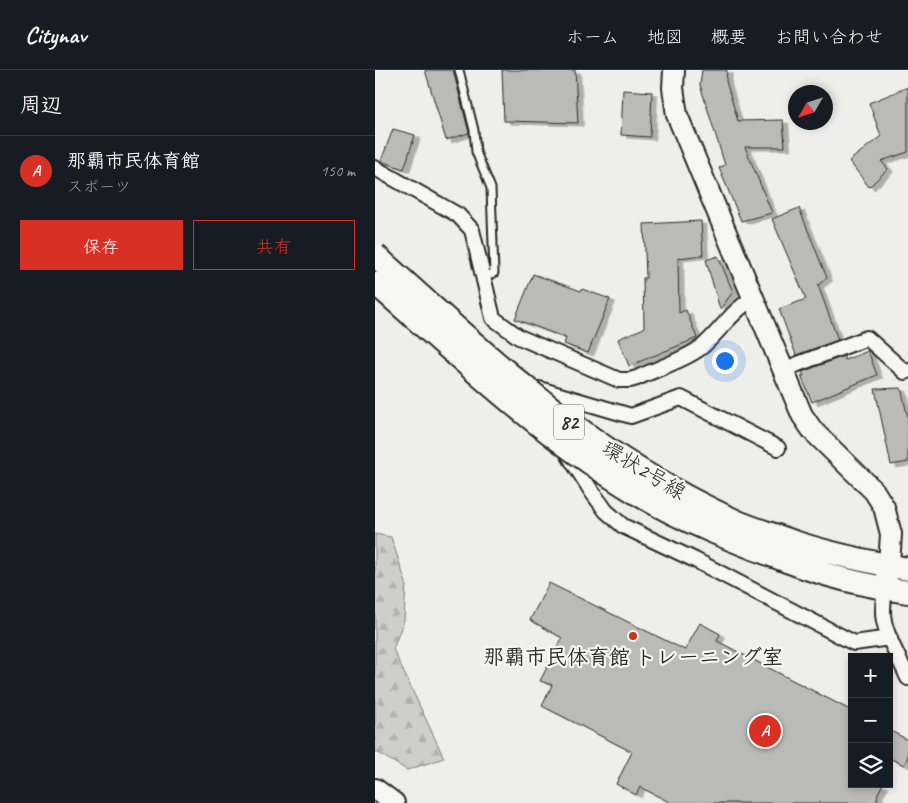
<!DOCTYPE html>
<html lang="ja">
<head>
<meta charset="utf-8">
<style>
	:root { --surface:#171b24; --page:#242831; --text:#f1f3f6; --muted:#9ea1a6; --line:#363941; --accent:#d93025 }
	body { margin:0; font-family:Caveat,"Klee One",sans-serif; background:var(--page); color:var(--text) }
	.controls { position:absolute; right:15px; bottom:15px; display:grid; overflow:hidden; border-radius:0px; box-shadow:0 2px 8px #0003 }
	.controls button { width:45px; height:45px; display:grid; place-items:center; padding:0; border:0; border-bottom:1px solid var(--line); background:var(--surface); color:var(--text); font:25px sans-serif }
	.compass { position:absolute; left:413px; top:15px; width:45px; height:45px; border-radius:50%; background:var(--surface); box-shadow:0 2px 8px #0003; rotate:231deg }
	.you { position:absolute; left:349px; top:290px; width:18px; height:18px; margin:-12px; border:4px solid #fff; border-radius:50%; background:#1a73e8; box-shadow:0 0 0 8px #1a73e833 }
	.badge { display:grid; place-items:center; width:32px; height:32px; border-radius:50%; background:var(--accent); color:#fff; font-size:16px; font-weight:700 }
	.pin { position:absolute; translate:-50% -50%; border:2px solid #fff; box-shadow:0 1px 5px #0006 }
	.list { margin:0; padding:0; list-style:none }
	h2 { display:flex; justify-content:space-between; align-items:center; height:65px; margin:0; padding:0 20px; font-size:21px }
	h2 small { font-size:16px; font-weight:400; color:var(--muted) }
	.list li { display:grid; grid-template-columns:32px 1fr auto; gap:15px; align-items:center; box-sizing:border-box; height:70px; padding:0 20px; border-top:1px solid var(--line) }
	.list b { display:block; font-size:19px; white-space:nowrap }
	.list p { margin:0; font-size:16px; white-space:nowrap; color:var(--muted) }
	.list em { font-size:16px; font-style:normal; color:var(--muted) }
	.actions { display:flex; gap:10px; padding:15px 20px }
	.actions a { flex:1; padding:11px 0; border:1px solid var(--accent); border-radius:0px; text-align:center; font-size:18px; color:var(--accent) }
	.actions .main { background:var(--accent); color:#fff }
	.icon { flex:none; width:28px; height:28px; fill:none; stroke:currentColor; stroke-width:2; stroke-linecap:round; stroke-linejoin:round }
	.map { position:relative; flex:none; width:533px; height:733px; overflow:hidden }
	header { display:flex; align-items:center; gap:30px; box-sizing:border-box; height:70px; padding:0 25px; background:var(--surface); border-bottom:1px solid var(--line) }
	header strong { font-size:24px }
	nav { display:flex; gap:28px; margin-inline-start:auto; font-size:18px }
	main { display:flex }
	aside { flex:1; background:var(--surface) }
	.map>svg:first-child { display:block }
	.forest { fill:url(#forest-firs); stroke:#7c7c7a }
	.building { fill:#babab7; stroke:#2b2b2b; filter:url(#shadow) }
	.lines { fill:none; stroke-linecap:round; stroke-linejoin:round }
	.lane-casing { stroke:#2b2b2b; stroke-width:11 }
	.street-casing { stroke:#2b2b2b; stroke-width:18 }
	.secondary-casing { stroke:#2b2b2b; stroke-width:24 }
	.primary-casing { stroke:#2b2b2b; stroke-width:26 }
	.lane { stroke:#f6f6f2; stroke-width:7 }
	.street { stroke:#f6f6f2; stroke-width:14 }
	.secondary { stroke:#f6f6f2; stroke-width:20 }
	.primary { stroke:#f6f6f2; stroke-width:22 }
	.primary-bridge-casing { stroke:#2b2b2b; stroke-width:26; stroke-linecap:butt }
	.primary-bridge { stroke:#f6f6f2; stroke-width:22 }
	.poi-dot { fill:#c8321e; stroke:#f6f6f2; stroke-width:2 }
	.labels { text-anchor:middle; stroke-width:4.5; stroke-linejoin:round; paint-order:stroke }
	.shield { fill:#f6f6f2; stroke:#686867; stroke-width:1 }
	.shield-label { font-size:20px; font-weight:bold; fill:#2b2b2b }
	.street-label { font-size:21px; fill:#2b2b2b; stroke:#f6f6f2 }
	.poi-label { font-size:21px; font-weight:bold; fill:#2b2b2b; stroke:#f6f6f2 }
</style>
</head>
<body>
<header>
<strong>Citynav</strong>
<nav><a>ホーム</a><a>地図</a><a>概要</a><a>お問い合わせ</a></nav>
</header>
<main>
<aside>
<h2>周辺<small></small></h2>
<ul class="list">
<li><span class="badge">A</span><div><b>那覇市民体育館</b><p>スポーツ</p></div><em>150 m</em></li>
</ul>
<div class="actions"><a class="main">保存</a><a>共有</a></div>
</aside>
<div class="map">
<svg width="533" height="733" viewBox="0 0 533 733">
	<defs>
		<pattern id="forest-firs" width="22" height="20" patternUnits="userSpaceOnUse" patternTransform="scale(1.25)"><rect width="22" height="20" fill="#cececa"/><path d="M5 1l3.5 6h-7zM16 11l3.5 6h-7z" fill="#b1b1ae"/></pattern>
		<filter id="shadow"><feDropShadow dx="5.5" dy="3" stdDeviation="0" flood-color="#0004"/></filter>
	</defs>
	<rect width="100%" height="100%" fill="#eeeeea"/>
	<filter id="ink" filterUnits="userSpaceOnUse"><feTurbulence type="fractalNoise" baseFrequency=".02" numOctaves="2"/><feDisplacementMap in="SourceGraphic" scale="10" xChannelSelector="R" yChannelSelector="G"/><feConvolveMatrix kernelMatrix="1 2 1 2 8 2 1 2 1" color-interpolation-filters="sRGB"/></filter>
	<g filter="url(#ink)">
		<path class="forest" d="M0,464l16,3 15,46 -2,37 -11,29 51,109 -37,12 -32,-19z"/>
		<path class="building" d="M50,0h28l16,63 -23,7z
			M127,0h73l3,53 -74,-2z
			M327,0h25l-1,11 12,40 45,-1 2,27h-40l27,66 -31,8 -22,-53 6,-3 -25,-80z
			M533,17v65l-27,9 7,8 -19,18 -20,-26 32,-25 -12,-33z
			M248,20l29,2 -2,45 -29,-2z
			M18,59l22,6 -11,34 -23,-8z
			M424,138l28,70 -9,7 20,55 -42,15 -17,-46 27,-10 -34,-80z
			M326,151l2,34 -25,3 1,55 7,-3 11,28 -68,28 -11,-27 26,-11 -1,-50h3l-2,-54z
			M343,186l15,36 -13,17 -14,-49z
			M158,204l48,17 1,-2 28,10 -22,54 -24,-9 2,-6 -51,-19z
			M493,281l9,24 -65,27 -11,-26h3l-2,-4 42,-16 1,4z
			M526,318l7,30v44l-17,3 -16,-76z
			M174,513l136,67 15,-27 20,11 -3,7 135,70v73h31l-5,9 -1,10h-206l-31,-16 -4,8 -20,-11 16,-32 -90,-46 10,-21 -12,-4 22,-43 -32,-18z
			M514,660l19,10v16l-4,9 -15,-7z"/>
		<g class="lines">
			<g class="lane-casing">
				<path id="lane" d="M84,0l15,60 2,22 15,36 3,85 -11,4"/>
			</g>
			<g class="street-casing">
				<path id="street" d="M0,98l83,47 14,15 21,88 26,19 100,43h11l7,-2c19,-9 50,-19 66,-32 18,-16 29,-35 50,-48
					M407,300l85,-32 38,34 3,-1
					M160,325l4,-6 92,27 50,-18 97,50
					M191,381l26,41 14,19 17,15 72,34 159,83 36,-5
					M510,518c-1,8 -2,16 -2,24 0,20 17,47 25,66"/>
			</g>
			<g class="secondary-casing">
				<path id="secondary" d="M299,0l-1,18 4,27 125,300 11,16 61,60 10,16 7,27 -2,31 -4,23
					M0,719l19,14"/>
			</g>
			<g class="primary-casing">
				<path id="primary" d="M419,472c37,12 75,20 114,27
					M412,491c39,15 80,25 121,31"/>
			</g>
			<use href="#lane" class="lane"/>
			<use href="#street" class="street"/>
			<use href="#secondary" class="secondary"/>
			<use href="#primary" class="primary"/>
			<g class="primary-bridge-casing">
				<path id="primary-bridge" d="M0,185c93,83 184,171 294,232 23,13 47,25 71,36 17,7 36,12 54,19
					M0,213c84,74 166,153 263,211 47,28 98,48 149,67"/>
			</g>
			<use href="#primary-bridge" class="primary-bridge"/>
		</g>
	</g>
	<circle class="poi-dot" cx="258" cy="566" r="5"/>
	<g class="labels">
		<rect class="shield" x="179" y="334.5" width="30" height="35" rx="4"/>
		<g class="shield-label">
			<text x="194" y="359">82</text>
		</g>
		<g class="street-label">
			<text transform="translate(269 400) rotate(31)" y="7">環状2号線</text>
		</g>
		<g class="poi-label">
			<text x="258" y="594">那覇市民体育館 トレーニング室</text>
		</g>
	</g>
</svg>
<div class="controls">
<button>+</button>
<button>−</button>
<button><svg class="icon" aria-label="layers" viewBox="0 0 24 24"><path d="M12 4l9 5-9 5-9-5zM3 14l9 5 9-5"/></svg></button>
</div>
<svg class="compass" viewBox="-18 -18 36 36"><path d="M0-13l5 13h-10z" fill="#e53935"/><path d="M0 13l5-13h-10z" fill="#9ea1a6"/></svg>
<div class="you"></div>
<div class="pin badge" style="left:390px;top:661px">A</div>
</div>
</main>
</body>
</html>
